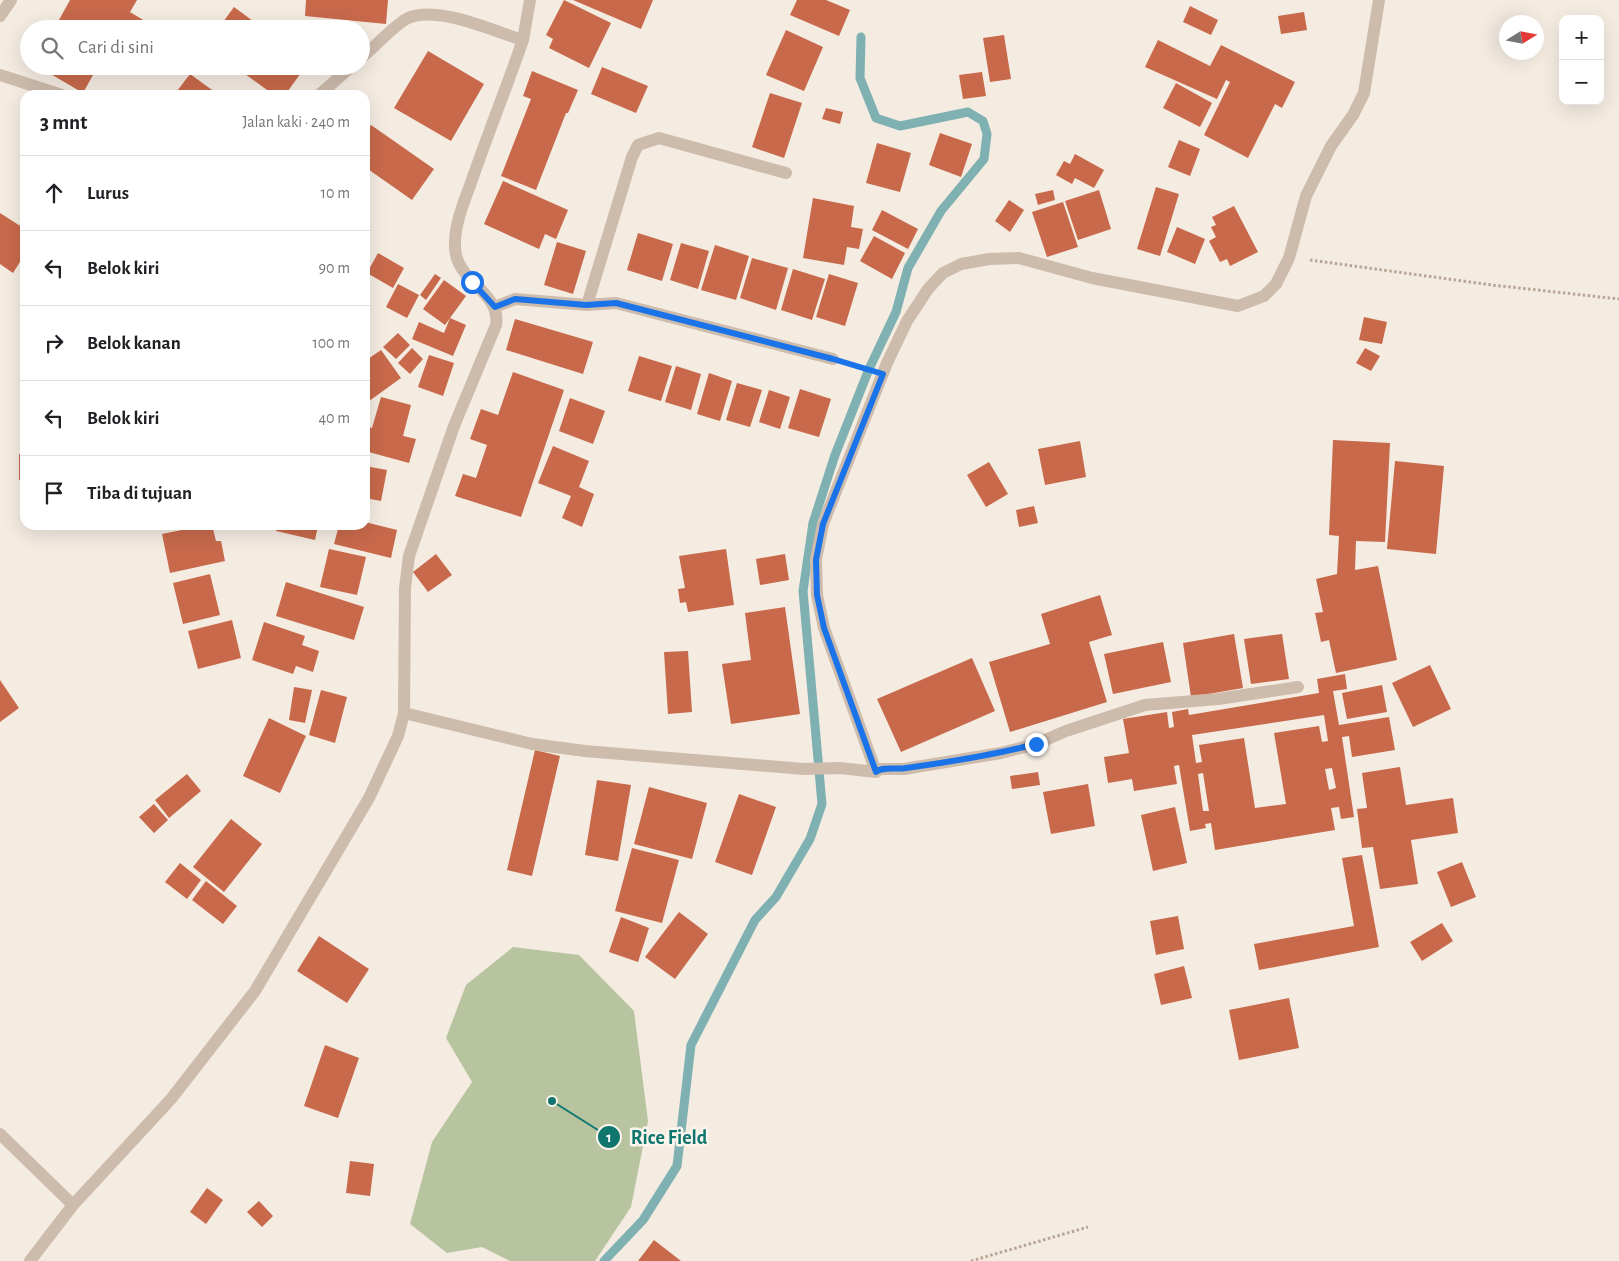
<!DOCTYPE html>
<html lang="id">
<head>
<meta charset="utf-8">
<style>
	:root { --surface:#fff; --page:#f2f2f2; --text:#202124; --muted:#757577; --line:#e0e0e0 }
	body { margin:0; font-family:"Alegreya Sans",sans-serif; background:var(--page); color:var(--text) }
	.controls { position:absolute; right:15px; top:15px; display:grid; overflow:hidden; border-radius:10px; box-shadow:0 5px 20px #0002 }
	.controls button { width:45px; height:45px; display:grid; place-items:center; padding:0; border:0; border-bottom:1px solid var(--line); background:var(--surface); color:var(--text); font:25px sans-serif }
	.compass { position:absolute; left:1499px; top:15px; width:45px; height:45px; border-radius:50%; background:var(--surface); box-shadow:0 5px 20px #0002; rotate:79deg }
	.stop { position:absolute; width:15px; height:15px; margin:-11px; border:4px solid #1a73e8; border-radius:50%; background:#fff }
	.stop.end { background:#1a73e8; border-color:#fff; box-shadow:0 1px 5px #0008 }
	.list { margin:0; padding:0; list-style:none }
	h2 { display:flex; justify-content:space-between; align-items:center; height:65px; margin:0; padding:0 20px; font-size:21px }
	h2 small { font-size:16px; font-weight:400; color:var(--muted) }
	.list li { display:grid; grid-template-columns:32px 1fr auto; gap:15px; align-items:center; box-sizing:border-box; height:75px; padding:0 20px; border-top:1px solid var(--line) }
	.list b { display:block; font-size:19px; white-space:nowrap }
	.list em { font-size:16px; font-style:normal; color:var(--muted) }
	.icon { flex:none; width:28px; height:28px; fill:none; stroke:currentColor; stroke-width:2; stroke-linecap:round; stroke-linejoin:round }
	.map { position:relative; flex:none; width:1619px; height:1261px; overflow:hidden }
	.search { position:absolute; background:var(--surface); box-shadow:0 5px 20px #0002; left:20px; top:20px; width:350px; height:55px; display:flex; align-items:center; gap:12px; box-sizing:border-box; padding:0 18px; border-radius:28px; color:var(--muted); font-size:19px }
	.panel { position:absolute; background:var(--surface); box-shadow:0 5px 20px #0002; left:20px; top:90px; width:350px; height:440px; border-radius:15px }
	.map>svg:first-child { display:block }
	.green { fill:#b8c4a0 }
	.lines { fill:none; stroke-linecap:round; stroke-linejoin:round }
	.stream { stroke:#7fb0b2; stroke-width:9 }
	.building { fill:#c8694b; fill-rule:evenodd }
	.path { stroke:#b9a596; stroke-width:3; stroke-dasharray:2.5 2.5; stroke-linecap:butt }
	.minor { stroke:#cdbbac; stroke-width:12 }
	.route { stroke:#1a73e8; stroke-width:6 }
	.leader { fill:none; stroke:#0f766e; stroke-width:2 }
	.callout-dot { fill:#0f766e; stroke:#fbf5ee; stroke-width:2 }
	.mark-label { font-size:15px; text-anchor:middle; font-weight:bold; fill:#fff }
	.callout-label { font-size:20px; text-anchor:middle; font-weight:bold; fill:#0f766e; stroke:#fbf5ee; stroke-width:5; stroke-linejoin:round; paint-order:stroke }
</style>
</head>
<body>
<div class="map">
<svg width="1619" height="1261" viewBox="0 0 1619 1261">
	<rect width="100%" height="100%" fill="#f4ebe1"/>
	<path class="green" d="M513,947l66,8 55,56 14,110 -17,86 -36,54h-85l-28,-14 -35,6 -37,-29 22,-82 40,-60 -26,-44 20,-53z"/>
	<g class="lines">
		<path class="stream" d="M604,1261l39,-41 34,-54 14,-121 64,-125 21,-23 34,-58 12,-35 -19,-213 10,-68 22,-68 34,-86 27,-57 12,-44 33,-57 43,-52 3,-25 -4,-13 -15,-9 -68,14 -24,-8 -16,-40 1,-41"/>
	</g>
	<path class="building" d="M70,0h67l-7,12 28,17h-104z
		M306,0h82l-2,24 -81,-8z
		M564,0l47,23 -22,45 -40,-20 4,-9 -7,-4z
		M573,0h80l-12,29z
		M797,0h29l24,10 -11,26 -49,-21z
		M1190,6l28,14 -7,15 -28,-13z
		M234,7l30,22h-46z
		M1304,12l3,18 -26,4 -3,-18z
		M786,30l37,17 -19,44 -38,-16z
		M1004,35l7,44 -21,3 -7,-44z
		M1158,40l52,26 11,-21 74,37 -13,26 -7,-4 -27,54 -44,-23 26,-53 -4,-2 -9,19 -72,-32z
		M428,51l56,33 -33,57 -57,-33z
		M37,66h61l-15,27z
		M234,66h72l-21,29h-11z
		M602,67l46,19 -12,27 -45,-19z
		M532,71l46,19 -10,23h-2l-30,77 -35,-14 30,-77 -8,-3z
		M982,72l4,24 -23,3 -4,-24z
		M190,74l29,21h-45z
		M1176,83l36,20 -12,24 -37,-19z
		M770,93l32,10 -18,55 -32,-11z
		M826,108l17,4 -3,12 -18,-5z
		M371,125l63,44 -22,31 -47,-33v-33z
		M940,133l32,11 -11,33 -32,-12z
		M1179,140l21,9 -10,27 -22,-9z
		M877,143l34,10 -11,39 -34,-9z
		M1075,154l29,16 -10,18 -19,-10 -3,6 -16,-9 8,-14 6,3z
		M503,181l65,29 -12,29 -11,-5 -6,15 -55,-25z
		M1156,187l23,7 -19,62 -23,-7z
		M1053,190l2,10 -17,5 -3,-11z
		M1099,190l12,39 -33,11 -13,-39z
		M813,198l41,8 -3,21 12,2 -4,20 -12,-2 -3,18 -41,-7z
		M1009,200l15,10 -14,22 -15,-11z
		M1063,202l15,45 -31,10 -15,-45z
		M1234,206l24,46 -28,14 -3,-7 -7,3 -11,-21 7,-4 -5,-10 5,-2 -4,-8z
		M882,210l36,19 -10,20 -36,-19z
		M0,213l25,16v25l-12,19 -13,-9z
		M1177,227l28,12 -10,25 -28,-12z
		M638,233l35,11 -11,37 -35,-11z
		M874,236l31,17 -13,26 -32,-18z
		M557,242l29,9 -13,43 -29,-9z
		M681,243l28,8 -11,38 -28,-9z
		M715,245l34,11 -13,44 -35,-10z
		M378,253l26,15 -11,20 -26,-15z
		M752,258l36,10 -12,42 -36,-12z
		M793,269l32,10 -13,41 -31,-10z
		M435,274l6,4 -15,22 -6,-5z
		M829,274l29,9 -13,43 -29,-9z
		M444,280l22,16 -16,22 16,7 -13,31 -41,-17 7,-17 25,11 6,-15 -5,7 -22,-16z
		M398,284l21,11 -12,23 -21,-11z
		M1364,317l23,5 -5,22 -23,-4z
		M515,319l78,23 -10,32 -77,-24z
		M398,333l12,12 -14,14 -13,-12z
		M412,348l11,11 -13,15 -12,-11z
		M1365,348l15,8 -9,15 -15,-8z
		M381,350l20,28 -36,26v-43z
		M429,355l25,8 -11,33 -25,-9z
		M639,356l33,10 -11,35 -33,-10z
		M676,366l25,8 -10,36 -26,-8z
		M513,372l51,18 -43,127 -66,-21 8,-22 13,4 11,-33 -17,-6 11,-30 17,6z
		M709,373l23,8 -12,40 -23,-7z
		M737,383l25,7 -12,37 -24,-7z
		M800,389l31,10 -12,38 -31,-9z
		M769,390l21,7 -10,32 -21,-7z
		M381,397l30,8 -8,31 13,3 -7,24 -44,-12v-25l7,2z
		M570,398l35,13 -12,33 -34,-13z
		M1333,440l57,3 -5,99 -29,-1 -1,29 23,-4 19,94 -61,13 -7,-33 -8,2 -6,-29 8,-1 -7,-33 21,-5 2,-38 -10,-1z
		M1080,441l6,36 -41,8 -7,-36z
		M553,446l36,15 -10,26 15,7 -12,33 -20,-9 9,-22 -33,-13z
		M19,454h6v26h-6z
		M1395,461l49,5 -8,88 -49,-5z
		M989,462l19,32 -22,13 -19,-32z
		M365,466l22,4 -6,31 -16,-3z
		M1034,506l4,17 -19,4 -3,-17z
		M365,522l32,8 -6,28 -57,-14 5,-19h26z
		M206,525h6l4,16h5l4,20 -55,12 -8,-39z
		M278,525h36l4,1 -3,14 -39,-9z
		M329,549l37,8 -9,38 -37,-8z
		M726,549l8,56 -46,7 -2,-10 -6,1 -2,-14 7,-1 -6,-32z
		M436,554l16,21 -24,17 -15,-20z
		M785,554l4,26 -29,5 -4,-26z
		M210,574l10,41 -37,9 -10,-41z
		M286,582l78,25 -10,33 -78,-24z
		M1100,595l12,40 -23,7 18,60 -97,30 -21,-70 61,-18 -9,-30z
		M785,607l15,107 -69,10 -9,-60 29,-4 -6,-47z
		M232,620l9,38 -43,11 -10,-38z
		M264,622l41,14 -3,9 17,6 -6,21 -17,-6 -3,8 -41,-14z
		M1234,634l9,54 -52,9 -8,-54z
		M1282,634l7,45 -38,5 -7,-45z
		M1163,642l8,40 -58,12 -9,-40z
		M688,651l4,61 -24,2 -4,-62z
		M972,658l23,53 -94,41 -24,-53z
		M1430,665l21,44 -38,18 -21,-44z
		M1345,674l2,15 -14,2 6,34 50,-8 6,33 -43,7 -3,-21 -7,1 12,80 -13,2 -2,-12 -8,1 4,22 -120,20 -4,-27 -6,1 1,4 -16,3 -11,-66 -5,1 3,18 -43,7 -2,-12 -24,4 -4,-26 25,-4 -6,-34 44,-7 2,16 5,-1 -2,-15 16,-3 1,6 130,-22 -2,-14zM1324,715l4,26 -6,1 -3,-16 -45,7 12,71 -31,4 -11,-70 -45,7 3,17 -6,1 -4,-28zM1332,768l4,20 -7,2 -4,-21zM1203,773l6,38h-6l-5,-37z
		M0,680l19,28 -19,14z
		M1382,685l5,27 -40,7 -5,-26z
		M294,687l18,3 -7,33 -16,-3z
		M321,690l26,7 -12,46 -26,-8z
		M269,718l37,18 -26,57 -37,-17z
		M535,750l25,6 -28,120 -25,-6z
		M1400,767l6,38 47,-7 5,35 -47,7 7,44 -38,5 -7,-42 -11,1 -5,-39 10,-1 -5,-35z
		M1038,772l2,13 -28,4 -2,-13z
		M187,774l14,17 -32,27 -14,-18z
		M597,780l34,5 -13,76 -33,-6z
		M1088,784l7,42 -44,8 -8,-42z
		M649,787l58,16 -15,56 -58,-15z
		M739,794l37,13 -24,68 -37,-13z
		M154,804l14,16 -14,13 -15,-16z
		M1175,807l12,56 -34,8 -12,-56z
		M231,819l31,25 -38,48 -31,-25z
		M632,848l47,12 -17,63 -47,-12z
		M1362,855l17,92 -120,23 -5,-26 100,-18 -12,-68z
		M1462,862l14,35 -25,10 -14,-35z
		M180,863l21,17 -14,19 -22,-17z
		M206,881l31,25 -14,18 -31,-24z
		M679,912l29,22 -33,45 -30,-22z
		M1178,916l6,33 -28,6 -6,-34z
		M621,917l28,11 -11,34 -29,-10z
		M1442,923l11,18 -31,20 -12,-19z
		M319,936l50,33 -22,34 -50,-32z
		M1184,966l8,32 -31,7 -7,-31z
		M1289,998l10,50 -60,12 -10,-50z
		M325,1045l34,13 -21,60 -34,-12z
		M350,1161l24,3 -4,32 -24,-3z
		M207,1188l16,12 -17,24 -16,-12z
		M259,1201l14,15 -11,11 -15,-15z
		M654,1240l27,21h-43z"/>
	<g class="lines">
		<path class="path" d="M1310,260l182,25 127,14
			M971,1261l117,-34"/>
		<path class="minor" d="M0,16l11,-16
			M361,58c13,-10 33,-33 47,-40 30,-13 85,13 115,22l7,-40
			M0,75l62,20
			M319,95l33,-29
			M587,305l45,-148 6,-12 21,-7 127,35
			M495,307l20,-8 72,6 29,-2 217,56
			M404,713l128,31 53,7 219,18 36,-1 36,4 3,-3h25l97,-16 35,-9 30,-13 79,-26 73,-6 80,-12
			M876,772l-52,-144 -7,-33 -1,-36 7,-35 64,-161 20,-42 21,-32 15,-16 18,-9 28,-5 30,-1 73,20 146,28 26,-10 12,-12 13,-26 17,-62 25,-50 22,-31 11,-22 15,-93
			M0,1134l73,71
			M30,1261l43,-56 98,-106 84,-108 114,-193 29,-62 6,-23 1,-125 4,-32 45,-130 42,-101c5,-31 -34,-42 -40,-70 -5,-25 9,-55 17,-78 16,-46 34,-91 50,-137"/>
	</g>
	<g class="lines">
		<path class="route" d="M472,282l23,25 20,-8 71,6 30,-2 217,56 50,15 -60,150 -7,36 1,35 7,33 52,144c7,-6 21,-2 30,-4 44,-6 87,-13 130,-24"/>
	</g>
	<path class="leader" d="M552 1101L609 1137"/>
	<g class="callout-dot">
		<circle cx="552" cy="1101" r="5"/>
		<circle cx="609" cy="1137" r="12"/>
	</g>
	<g class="mark-label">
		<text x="609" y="1142">1</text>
	</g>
	<g class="callout-label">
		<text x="669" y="1144">Rice Field</text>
	</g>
</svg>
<div class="controls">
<button>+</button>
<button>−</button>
</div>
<svg class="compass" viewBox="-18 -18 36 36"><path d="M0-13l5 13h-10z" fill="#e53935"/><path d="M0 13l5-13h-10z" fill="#757577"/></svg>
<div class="stop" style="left:472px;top:282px"></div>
<div class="stop end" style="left:1036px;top:744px"></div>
<div class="search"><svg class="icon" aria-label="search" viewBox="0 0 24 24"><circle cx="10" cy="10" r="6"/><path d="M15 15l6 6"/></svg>Cari di sini</div>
<section class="panel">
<h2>3 mnt<small>Jalan kaki · 240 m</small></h2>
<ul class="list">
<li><svg class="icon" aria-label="ahead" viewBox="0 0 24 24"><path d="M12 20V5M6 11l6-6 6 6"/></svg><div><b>Lurus</b></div><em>10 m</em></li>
<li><svg class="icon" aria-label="left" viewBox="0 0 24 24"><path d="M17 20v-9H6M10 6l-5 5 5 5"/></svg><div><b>Belok kiri</b></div><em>90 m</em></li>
<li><svg class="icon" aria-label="right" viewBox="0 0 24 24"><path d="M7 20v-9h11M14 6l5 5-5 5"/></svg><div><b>Belok kanan</b></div><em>100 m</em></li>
<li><svg class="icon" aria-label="left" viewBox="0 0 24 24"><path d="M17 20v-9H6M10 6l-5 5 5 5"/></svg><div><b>Belok kiri</b></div><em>40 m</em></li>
<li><svg class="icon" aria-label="arrive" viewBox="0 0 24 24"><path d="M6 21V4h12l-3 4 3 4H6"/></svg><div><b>Tiba di tujuan</b></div></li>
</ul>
</section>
</div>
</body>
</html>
